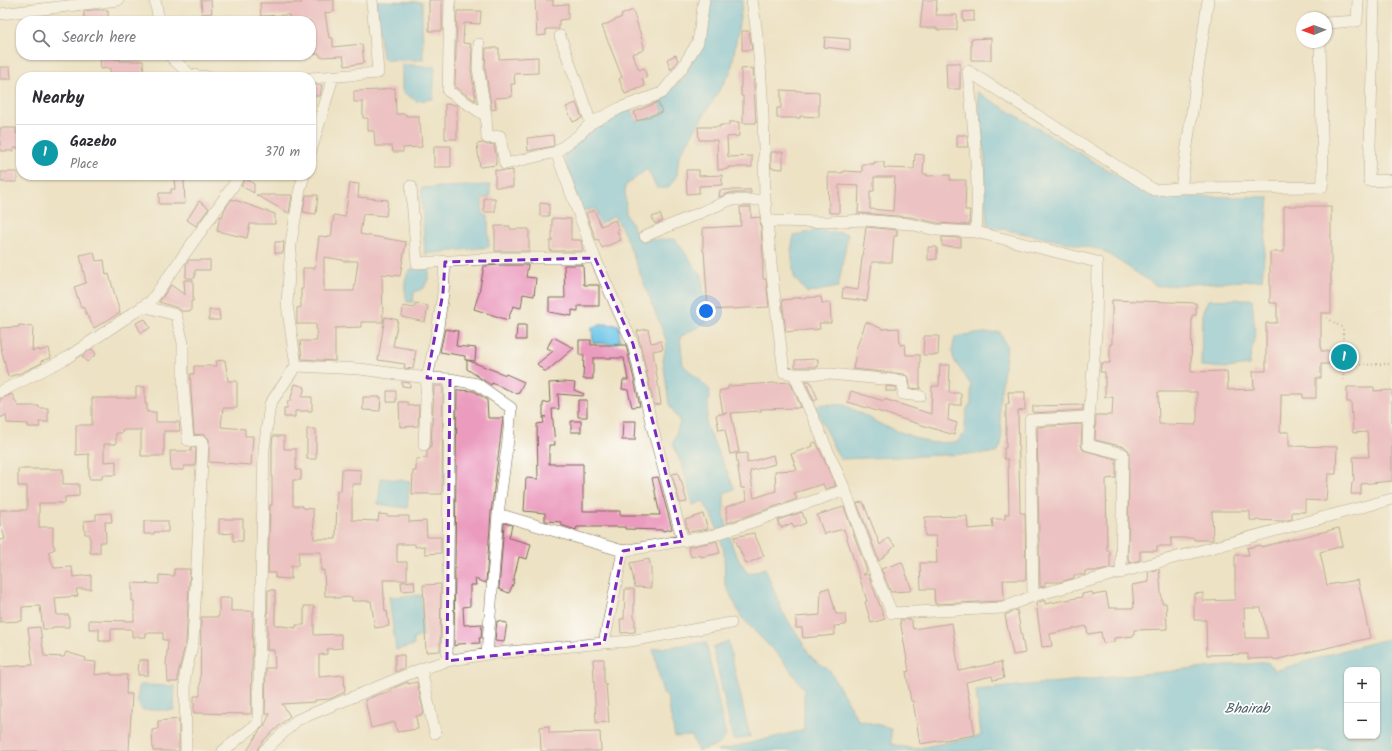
<!DOCTYPE html>
<html lang="en">
<head>
<meta charset="utf-8">
<style>
	:root { --surface:#fff; --page:#f7f7f7; --text:#2b2b33; --muted:#7c7c81; --line:#e1e1e2; --accent:#0b8043 }
	body { margin:0; font-family:Kalam,sans-serif; background:var(--page); color:var(--text) }
	.controls { position:absolute; right:12px; bottom:12px; display:grid; overflow:hidden; border-radius:8px; box-shadow:0 1px 3px #0004 }
	.controls button { width:36px; height:36px; display:grid; place-items:center; padding:0; border:0; border-bottom:1px solid var(--line); background:var(--surface); color:var(--text); font:20px sans-serif }
	.compass { position:absolute; left:1296px; top:12px; width:36px; height:36px; border-radius:50%; background:var(--surface); box-shadow:0 1px 3px #0004; rotate:269deg }
	.you { position:absolute; left:706px; top:311px; width:14px; height:14px; margin:-10px; border:3px solid #fff; border-radius:50%; background:#1a73e8; box-shadow:0 0 0 6px #1a73e833 }
	.badge { display:grid; place-items:center; width:26px; height:26px; border-radius:50%; background:var(--accent); color:#fff; font-size:13px; font-weight:700 }
	.pin { position:absolute; translate:-50% -50%; border:2px solid #fff; box-shadow:0 1px 4px #0006 }
	.list { margin:0; padding:0; list-style:none }
	h2 { display:flex; justify-content:space-between; align-items:center; height:52px; margin:0; padding:0 16px; font-size:17px }
	h2 small { font-size:13px; font-weight:400; color:var(--muted) }
	.list li { display:grid; grid-template-columns:26px 1fr auto; gap:12px; align-items:center; box-sizing:border-box; height:56px; padding:0 16px; border-top:1px solid var(--line) }
	.list b { display:block; font-size:15px; white-space:nowrap }
	.list p { margin:0; font-size:13px; white-space:nowrap; color:var(--muted) }
	.list em { font-size:13px; font-style:normal; color:var(--muted) }
	.icon { flex:none; width:22px; height:22px; fill:none; stroke:currentColor; stroke-width:2; stroke-linecap:round; stroke-linejoin:round }
	.map { position:relative; flex:none; width:1392px; height:751px; overflow:hidden }
	.search { position:absolute; background:var(--surface); box-shadow:0 1px 3px #0004; left:16px; top:16px; width:300px; height:44px; display:flex; align-items:center; gap:10px; box-sizing:border-box; padding:0 14px; border-radius:16px; color:var(--muted); font-size:15px }
	.panel { position:absolute; background:var(--surface); box-shadow:0 1px 3px #0004; left:16px; top:72px; width:300px; height:108px; border-radius:16px }
	.map>svg:first-child { display:block }
	.water { fill:#68c3e6; stroke:#527682; fill-rule:evenodd }
	.building { fill:#eb9bbe; fill-rule:evenodd }
	.lines { fill:none; stroke-linecap:round; stroke-linejoin:round }
	.street-casing { stroke:#796a58; stroke-width:12 }
	.path { stroke:#796a58; stroke-width:2; stroke-dasharray:1 3; stroke-linecap:butt }
	.street { stroke:#fff; stroke-width:11 }
	.marked { fill:none; stroke:#7b2cbf; stroke-width:3; stroke-dasharray:8 5; stroke-linejoin:round }
	.labels { text-anchor:middle; stroke-width:3.5; stroke-linejoin:round; paint-order:stroke }
	.water-label { font-size:14px; font-style:italic; fill:#4b6064; stroke:#fff }
</style>
</head>
<body>
<div class="map">
<svg width="1392" height="751" viewBox="0 0 1392 751">
	<rect width="100%" height="100%" fill="#fff"/>
	<filter id="ink" filterUnits="userSpaceOnUse"><feTurbulence type="fractalNoise" baseFrequency=".025" numOctaves="2"/><feDisplacementMap in="SourceGraphic" scale="8" xChannelSelector="R" yChannelSelector="G"/><feConvolveMatrix kernelMatrix="1 2 1 2 8 2 1 2 1" color-interpolation-filters="sRGB"/></filter>
	<filter id="wash" filterUnits="userSpaceOnUse"><feTurbulence type="fractalNoise" baseFrequency=".012" numOctaves="4" result="noise"/><feDisplacementMap in="SourceGraphic" scale="16" xChannelSelector="R" yChannelSelector="G"/><feGaussianBlur stdDeviation="0.9" result="paint"/><feColorMatrix in="noise" values="0 0 0 0 0 0 0 0 0 0 0 0 0 0 0 0 0 1.4 0 .05"/><feComposite in="paint" operator="in"/></filter>
	<g filter="url(#wash)">
		<rect width="100%" height="100%" fill="#ede2c4"/>
		<path class="water" d="M708,0h35l-12,71 -52,85 -2,19 -9,13h-11l-10,-19 -22,17 1,28 14,26 35,-1 27,37 5,46 -27,15 3,28 27,25 -4,36 29,63 -11,4v24l10,34 14,23 17,-6 17,43 30,47 18,13 28,49 33,8v16l22,5 68,-13 -5,-46 292,-28 6,9 74,-22 44,-11v113h-675l87,-21v-41l-22,-30 -41,-42 -16,-34 -1,-31 -9,-30 -12,-21 -10,4 -9,-35 -11,-26 7,-22 -11,-18 -6,-44 4,-18 -42,-107 -10,-19 -17,9 -4,-9 3,-1 -2,-7 -13,4 -19,-59c20,-19 43,-32 67,-46l7,15 27,-9 -6,-14 24,-19 23,-43zM1347,670h30v66h-30z
			M376,1l46,1 1,58h-36l-5,-4z
			M402,64l33,3 -2,32 -17,2 -14,-10z
			M977,92l174,104 118,1 -7,83 -105,6 -55,-36 -114,-24 -3,-21v-47z
			M490,185v12l-8,1v16l6,2 1,31 -64,7 -4,-66z
			M817,230l31,4 -10,53 -31,6 -13,-16 -3,-27 3,-14z
			M411,269h19l-2,10 -4,9 -10,4 -1,10h-6c-2,-13 -5,-23 4,-33z
			M1252,299l3,34 -6,32 -23,3 -25,-2 1,-52 6,-14z
			M604,324l15,1 1,16 -6,3 -21,-1 -1,-16z
			M1000,332l7,15 -8,59 3,25 -1,14 -4,8 -156,6 -6,-9 -20,-43 5,-3 25,1 39,21 46,17 27,-1 7,-8 3,-25 4,-6v-18l-17,-25 -2,-9 3,-14 16,-3z
			M381,478l29,3 -3,27 -29,-4z
			M421,595l2,41 -10,3 1,6 -18,5 -7,-53z
			M728,641l22,96 -17,3 -20,-93z
			M706,642l20,95 -8,8 -20,6 -6,-15 -17,1 -8,-41 -4,-2 -10,-45z
			M139,685l36,1 -1,24h-32l-5,-9z"/>
		<g id="blocks">
			<path class="building" d="M201,0h10l1,13 -10,1z
				M301,0h33v12l-9,1 4,25h4v9l29,-3 2,19 -19,3 -2,-10 -23,1v-3h-9v-33h-21l-1,-6 -28,1 -1,-13h42z
				M429,0h13v31h-13z
				M535,0h18v5l15,-1v15l-9,1v9h-13v6l-9,1z
				M923,0h14l-1,15h21v15h-20v-2h-17z
				M93,10h15v11h-24v-10z
				M633,10l11,36v4l-12,4 7,16 5,-2 3,9 -5,2 3,7 -20,8 -6,-15 3,-2 -20,-51 20,-9 -1,-2z
				M457,11h24l-1,13 -16,-1 -1,20 8,1 -1,4h2l-1,21 5,32 -21,-14z
				M974,11v10h-11v-9z
				M742,31h7l3,19h-10z
				M825,37l25,2v11l-26,-3z
				M991,38v22h-20v-21z
				M486,48h13v11l39,-2v16l-24,1 1,10h-4l1,13 -17,1 1,11 -4,1 -7,-42z
				M101,55h14v4h5v2h23l1,15 -34,1v-9l-10,1z
				M676,55l2,6 -7,9 -4,-11z
				M946,63h14v26h-13z
				M0,67h10l1,12h-11z
				M753,68l3,55h-13v-27h-2v-27z
				M311,85h11l-2,11h-9z
				M395,88l1,26h10v2h13v7h1l2,24 -19,1v4h-10l-1,-6h-17l-1,-15h-6v-13h-5v-16h-9v-11l29,-1v-1z
				M781,90l38,2v25l-19,-1v2h-23v-10h4z
				M658,102l4,10 -25,9 -3,-9z
				M576,103l6,15 -9,4 -7,-15z
				M445,104l12,1v34h-12z
				M729,122h10v14l-12,1 1,20 24,-1v11h-24v2l-10,1 -1,-30h-18l-1,-13h22v-2h9z
				M0,128h16v6h5v14h-7v3h-14z
				M553,135l1,10 -1,1 -25,5 -1,-13z
				M957,135h10l1,12h-11z
				M483,143l5,2 6,-1 2,10v11l-16,2 -3,-23z
				M434,146h17v21h-17z
				M771,152h12v17l-12,-1z
				M915,154l9,1 -1,19h4v2l23,-1v5h16l-1,30h5l-1,15 -32,-2 -27,-6 -52,-4 1,-27 -20,-1v28h-10l-1,-40h15v-2l19,1v-8h12v-2h10v6l30,1zM874,177h21l-2,34 -23,-2v-18h4z
				M495,170l11,1 7,-1v17h-18z
				M686,170h13v6l23,-1v10l-23,1v7l-12,1z
				M1,172h16v10h-16z
				M245,178l9,6v9l-13,-7z
				M174,179h10l1,25h-26v-11h12v-4h4z
				M350,183l9,1 -1,13 30,3 -2,16 -23,-2 -3,20 46,8 -6,34 -18,-2 1,48h-22v5l-26,1v33l-33,-2 -2,-18h17l-1,-17h-19v-16l4,-1v-18h2v-21h12l4,-32 12,1 3,-22 11,2zM324,257l19,3v1h15l-4,30h-30z
				M720,190h31v3h-21l-11,4z
				M256,195h36l-3,18z
				M306,195h12l-2,19 -13,-2z
				M484,198h11v14h-11z
				M232,199l43,15v10h-25l-3,14 -30,-7 3,-15 2,1 3,-8z
				M199,201l10,7 -13,18 -9,-6z
				M540,203l9,1v12h-9z
				M1284,206h47v107h-10v38h30v13h-30v14h-5v20h-13v-4h-22v7l-1,31h9v14l48,1 -1,27h-8l-2,27 -21,-1v12h-13v7l-9,2 -33,-1v-9h-38l1,29h-19v-2h-23v8h-14v5h-17v9l-11,3 -1,-6 1,-106 -4,-4 -30,-7 1,-25h16l1,-18h-8v-25h-5l1,-9h9v-19h2v-44l84,3v12h-4l-1,57 36,-1 1,19 26,-1 -1,-18h13v-48h11v-20h-7v-51h14zM1158,392h39v29h-1v4l-37,-1z
				M740,207h11v11l9,-1 3,39v23h3l3,28 -61,3 -4,-59h-1v-23l38,-2z
				M594,210l7,16 14,-6 4,10 -2,1 4,9 -19,8 -4,-9 -2,1 -10,-27z
				M660,214l3,7 -8,3 -3,-7z
				M552,218l19,1v21h10l2,11h-33v-10h2z
				M495,226h15v3h19v22h-34z
				M866,227l31,3v6h-3l-2,26h-20l-5,39 -25,-3 1,-10 15,2z
				M942,237l19,1v9l-19,-1z
				M275,242h9l-1,11h-8z
				M928,247h9v12l-9,1z
				M94,252l2,9 8,-1 2,15 3,-1 11,39 -26,15 -11,-21 -2,1 -7,-21 12,-4 -6,-28z
				M189,260h21v10h-15v8h-9v-14z
				M503,265h25l-2,12 10,1 -2,18 -11,-2 -2,14 -8,-2 -5,14 -34,-11 5,-16 5,-27z
				M564,265h19l1,20h15v21h-21v5l-6,-1v6l-23,-4v-14h16z
				M184,280h9v21h-2v10h-9l-4,-3 -19,-6 12,-17 14,10z
				M821,297l1,6h8l1,20h-12l1,6 -34,3 -4,-32 10,-1v-1z
				M415,303l13,3 -3,16 -23,-5 1,-11 11,2z
				M209,310h10l1,10h-11z
				M385,317l13,3 -5,26 23,4 -3,19 -9,-1 1,-4 -27,-4z
				M145,319l5,9 -9,5 -5,-10z
				M866,322l17,7 16,-1 1,17 5,-1 1,11h14v34l-10,-1 -1,-10 -5,-4 -51,-5 3,-17h-1z
				M19,325l14,1 -1,25 7,-2v2l10,-3 2,10 -10,3 1,2 -21,10 -13,4 -8,-33v-16l19,-1z
				M517,325h9v15h-10z
				M445,329l13,2 -2,15 20,2 -1,13 -8,-1 39,15v-1l18,8 -6,12 -26,-11 -1,2 -24,-16v-9h-2v-4l-25,-4z
				M648,329l3,14 10,-2 2,8 -10,2 8,53 -7,1 -17,-74z
				M924,336h15l-1,19h-15z
				M553,337l21,11 -27,23h-3l-7,-7 16,-13 -6,-3z
				M579,340h12v5h35l14,61 -8,1 -4,-17 -6,-1 1,-9h5l-4,-22h-31v21h-10l1,-24h-5z
				M92,349l4,5 -9,8 -5,-6z
				M818,359v8h-23v-7z
				M225,360l3,21h9v27h-14l-2,19 24,2v7h8l-2,29 -42,-3v-23l-5,-4 -10,-1 -4,-60h4v-8h23l-1,-5z
				M940,365h10l-1,28h12v12h-12l-1,15 9,3 -3,12 -106,-33 3,-11 33,10v-2l47,15 1,-28h7z
				M805,381h5l8,18 -4,2z
				M402,382l8,1v4l-8,-1z
				M564,382l11,1 -1,7 10,4 -1,2 -25,-2 1,15h-7l3,36h-6v19h34v47h37v4h40l-8,-37 6,-1 14,52 -9,2v-1l-38,-1v-2h-48l-1,3 -15,-5v-3l-16,-1v-8l-21,-2 2,-33 12,1 -1,-55 7,-1 -1,-6h3l-3,-1v-13l7,-1 -1,-19z
				M790,382l11,25 -4,1 -36,1v2l-30,2 8,39 -9,2 -5,-25 -6,1 -3,-15 11,-2h-4l-4,-22 9,-2v-3z
				M295,384l10,3 -3,10h10v14h-17v6h-11v-9h3l1,-7h2z
				M434,386h9l-1,108h-30l1,-23h3v-12l11,-1v-7l4,-5z
				M886,386l10,1v4h-10z
				M136,387h9v17h2v8h9v10h23l1,9h-16v25h-23v-26h-19v3h-6v11h-12v18l12,-1v14h-14v4h-13v-25l-13,1v-30h16v-27h44z
				M1347,387h27v4l18,-1v91l-31,3v10h-10l1,-12h2l-1,-25h16l-2,-25 -14,1 -2,-31h-4z
				M457,390l17,1 13,9 1,18h15l-12,95 -5,70 -11,-4 1,6h-6v21l-7,1 1,18 18,-1 -1,14h-2l1,5 -23,1v1l-3,1z
				M387,391h9v11h-9z
				M1008,392h17v18l-7,1 2,102h5l1,67h-23l1,20 -2,1 -67,3 -1,-15h-13l-1,-26h17l-1,-27h-11v-19l42,-1 1,13 25,-2 -1,-8h13v-5h4l-1,-55h-4v-11h2v-44h3z
				M12,394l6,12h21v2h9v14h-9l1,5h-12v-3l-21,-1 -1,-8 -6,3v-19z
				M363,397h18l-1,14 -17,-1z
				M578,400h9v17h-9z
				M399,402h9v4l11,-1 -1,21 -18,1z
				M1083,405v5l-50,3v-7z
				M571,421h10v11h-10z
				M623,421h13l-1,19h-13z
				M1082,424l-1,21 2,5 33,9v19l-10,1 1,72h3v17l-10,3h-15v4h-11v3l-14,4h-15v4l-5,1 -3,-160z
				M307,429h9v30h-9z
				M273,436h11v13h12v21h5v10h-8v26h10v2l10,1 1,30h22l1,-48h4l1,-22 19,1v14h-9v36l26,1 1,-7 9,1v1h21v6l17,-1 1,16h14v16l-16,1v-8l-10,1v-3h-18v18h10v18h-24l2,32 2,-1 2,15 -14,2 -4,-27h-19v-4l-17,1v-2h-10l-1,-26 -3,1v-19h-22l-1,14h-7v13l-16,-1v-5h-7l2,-68h2v-60z
				M816,442l20,44 -11,3 -2,-5 -29,9 3,6 -70,24 -1,-16 21,-7 -3,-12h-3l-5,-34 11,-1v10l26,-8 2,9 -25,7 4,27 22,-7 -1,-20 22,-1 -6,-16 22,-8 -1,-3z
				M191,447l5,1 -1,18h-11v4h-13l-1,-19h21z
				M18,469h45v15h16v12l-14,1v6h-26v24h14v16l2,6 -7,3 6,16 18,-1 1,10 18,-2v14h-15l2,7 -23,2 2,17h12v12h-17v2h-9l-3,-23 -18,1v14l-22,1v-82l5,-1 -5,-16v-13h27v-24h-9z
				M678,473l2,7h1l6,22 -7,1 -8,-29z
				M863,502l17,43 8,-7 7,8 -16,15 -22,-58z
				M844,507l23,64 -4,4 5,-1 17,45 -14,4 -6,-21 2,-1 -23,-72 -20,5 -7,-19z
				M802,512l4,11 -12,5 -2,-5 -11,5v-2h-2l-1,-6z
				M111,513l1,9h-7l1,20h-6v11h-10v-19h-5l-1,-13 12,-1v-6z
				M703,514l5,15 -20,3 -3,-12z
				M219,519h24v22h-10v-8l-14,1z
				M144,521h24v11h-14v2h-10z
				M504,523l8,2 -3,13 22,6 -4,15 -8,-2 -6,25h1l-5,11 -10,-4z
				M1339,528l4,18 -23,6 7,33 31,-5 12,58 -96,22 -1,-2 -25,1v-5l-41,1 -1,-35h-12v-26l9,-1v8l32,-1v-45h14l-2,-7 14,-3v2zM1244,608h17l7,30h-23z
				M754,533l10,23 -18,8 -12,-27z
				M717,541l3,12 -19,4 -1,-2 -9,2 -3,-10z
				M649,559l2,9v20l-16,-1 -5,-24z
				M902,562l10,28h-2v1l-19,1 -10,-23z
				M174,569h16l-4,72 -8,33v8h-10l-1,-17h-1l2,-25h-5v-7h-17v4h-14v-8h-21v12h-12v-12h-10v-9l45,1v-20h-2v-18l27,1v-9l15,1z
				M1159,569l3,34h4l1,26 -33,1v6l-20,2v4l-11,1 -2,-11 -13,2 -2,-8 -36,8 2,12 -10,1 -6,-44 9,-3v4l37,-7v-3l10,-2 1,3 13,-2 3,15h25l-2,-23 17,-3 -1,-10z
				M414,581l1,9 -13,1 -1,-9z
				M441,584l-1,67 -14,1 -3,-67z
				M829,588l7,26h9l1,11 -12,1 1,9 -32,3 -1,-10h-6v-11l24,-2 1,-25z
				M625,589h9v29h1v14l-14,1 -1,-14h4z
				M268,590h7v35l21,3v-3h8v-19h10v29l27,-1 1,14 -15,1v5l-8,1v22l25,-2 1,17 -15,7 -15,1v2l-33,2 8,12 -24,22 -7,8 -2,5h-10l13,-21 4,-4 6,-12h-5l1,-46h9l-1,-18h-7z
				M219,598h12v13h22l-2,103 -57,-1v-17h6l1,-79h18z
				M1017,610l8,43 -12,2 -8,-40z
				M911,619l2,10 39,-6 7,48 42,-9 3,16 -11,2 -1,-4 -26,6 9,53 -55,9 -7,-43h-2l-5,-29 3,-1 -9,-51z
				M497,621l10,2 -3,19 -9,-1z
				M40,627l4,29 20,1 2,-5 20,6 -1,3 11,1 -1,13 16,-2v2h16l-1,19h6l-3,57h-129v-84l33,-2 -5,-37z
				M395,655h9v13l-9,4z
				M593,659h11v25h2l3,38 -13,1z
				M139,660h9v15h-10z
				M408,682v2l9,-2 7,32 -8,2 2,13 -21,3 -2,-10 -24,6 -6,-28 12,-5 14,-4v-2z
				M179,719v32h-26l-1,-21 6,-1v-8z
				M549,726v7l51,-1 1,19h-60l-1,-24z"/>
		</g>
	</g>
	<g filter="url(#ink)">
		<use href="#blocks" fill-opacity="0" stroke="#796a58" stroke-width="1"/>
		<g class="lines">
			<g class="street-casing">
				<path id="street" d="M155,0l4,21
					M450,0l-2,91 38,25 1,22 13,-2 5,28 51,-12
					M752,0c11,65 12,134 13,200
					M1208,0l-27,188 141,-1 1,-9 -3,-136
					M1374,0l-5,181 23,-1
					M0,14l118,-14
					M1326,23l31,-2 1,-21
					M560,36l31,87
					M479,44l-1,24 8,48
					M169,55l21,20 19,2
					M968,71l186,119 27,-2
					M968,71c5,54 12,107 8,161
					M311,78l67,-5 -6,-73
					M311,151l22,-74
					M411,186l6,77 86,-5h92
					M766,221l62,1 36,-2 45,4 27,6 40,2 121,30 -1,71 -7,84 -1,28 35,9 -2,119
					M645,236l85,-36h35l8,84 11,88 10,2 51,116
					M143,306l33,9 7,28v39l5,58 15,2 -10,200 -8,33 1,76
					M296,366l64,3 67,9 23,1 27,5 34,24 -3,32 -10,74 -11,140
					M794,374h36l73,7v13l17,2
					M0,392l65,-33 86,-58 82,-115 6,-11
					M424,445l3,-67 10,-45 6,-40 2,-31
					M498,514l125,37
					M683,541l-31,-115 -19,-82 -38,-86 -39,-106 23,-17 12,-12 29,-15 42,-15 20,-25 16,-26 6,-42
					M1033,596l-3,-176 59,-3
					M604,643l26,-2 101,-18
					M447,661l3,-282
					M421,669l14,64
					M223,751l35,-28 6,-274 6,-45 26,-38 -9,-62 4,-61 9,-54 4,-14
					M264,751l33,-31 124,-51 26,-8 40,-7 117,-11 19,-92 91,-16 131,-45 33,90 14,33 111,-5 30,-12 359,-97"/>
			</g>
			<path class="path" d="M1327,318l16,10v21
				M1352,365l37,-1
				M1343,380l1,-15"/>
			<use href="#street" class="street"/>
		</g>
	</g>
	<path d="M0 0H1392V751H0ZM595,258l38,86 50,197 -60,10 -19,92 -157,18 3,-282 -23,-1 16,-85 2,-31z" fill="#ede2c4" fill-opacity=".55" fill-rule="evenodd"/>
	<path class="marked" d="M595,258l38,86 50,197 -60,10 -19,92 -157,18 3,-282 -23,-1 16,-85 2,-31z"/>
	<g class="labels">
		<g class="water-label">
			<text x="1247" y="713">Bhairab</text>
		</g>
	</g>
</svg>
<div class="controls">
<button>+</button>
<button>−</button>
</div>
<svg class="compass" viewBox="-18 -18 36 36"><path d="M0-13l5 13h-10z" fill="#e53935"/><path d="M0 13l5-13h-10z" fill="#7c7c81"/></svg>
<div class="you"></div>
<div class="pin badge" style="left:1344px;top:357px;background:#0f9aa8">1</div>
<div class="search"><svg class="icon" aria-label="search" viewBox="0 0 24 24"><circle cx="10" cy="10" r="6"/><path d="M15 15l6 6"/></svg>Search here</div>
<section class="panel">
<h2>Nearby<small></small></h2>
<ul class="list">
<li><span class="badge" style="background:#0f9aa8">1</span><div><b>Gazebo</b><p>Place</p></div><em>370 m</em></li>
</ul>
</section>
</div>
</body>
</html>
